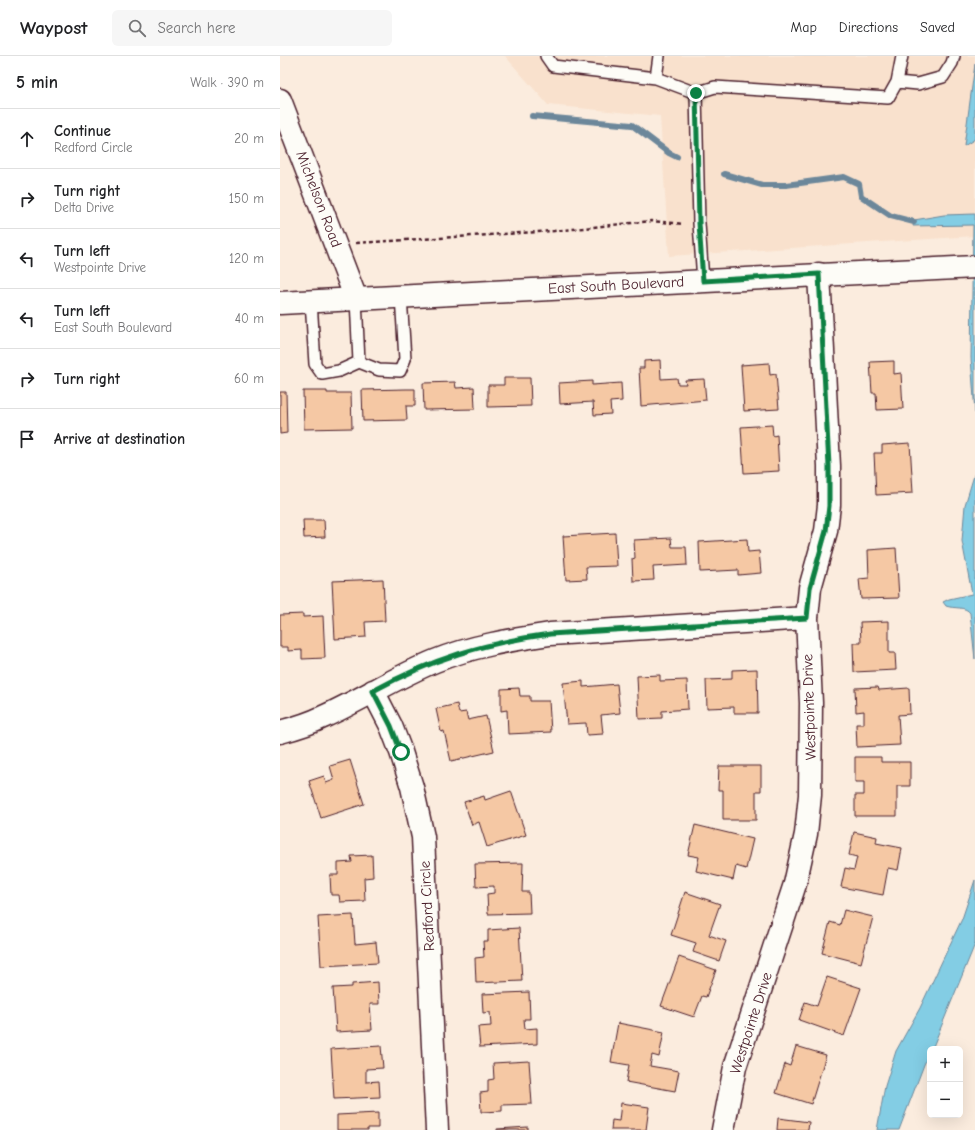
<!DOCTYPE html>
<html lang="en">
<head>
<meta charset="utf-8">
<style>
	:root { --surface:#fff; --page:#f6f6f6; --text:#202124; --muted:#757577; --line:#e0e0e0 }
	body { margin:0; font-family:"Comic Neue",sans-serif; background:var(--page); color:var(--text) }
	.controls { position:absolute; right:12px; bottom:12px; display:grid; overflow:hidden; border-radius:6px; box-shadow:0 4px 16px #0002 }
	.controls button { width:36px; height:36px; display:grid; place-items:center; padding:0; border:0; border-bottom:1px solid var(--line); background:var(--surface); color:var(--text); font:20px sans-serif }
	.stop { position:absolute; width:12px; height:12px; margin:-9px; border:3px solid #0b8043; border-radius:50%; background:#fff }
	.stop.end { background:#0b8043; border-color:#fff; box-shadow:0 1px 4px #0008 }
	.list { margin:0; padding:0; list-style:none }
	h2 { display:flex; justify-content:space-between; align-items:center; height:52px; margin:0; padding:0 16px; font-size:17px }
	h2 small { font-size:13px; font-weight:400; color:var(--muted) }
	.list li { display:grid; grid-template-columns:26px 1fr auto; gap:12px; align-items:center; box-sizing:border-box; height:60px; padding:0 16px; border-top:1px solid var(--line) }
	.list b { display:block; font-size:15px; white-space:nowrap }
	.list p { margin:0; font-size:13px; white-space:nowrap; color:var(--muted) }
	.list em { font-size:13px; font-style:normal; color:var(--muted) }
	.icon { flex:none; width:22px; height:22px; fill:none; stroke:currentColor; stroke-width:2; stroke-linecap:round; stroke-linejoin:round }
	.map { position:relative; flex:none; width:695px; height:1074px; overflow:hidden }
	header { display:flex; align-items:center; gap:24px; box-sizing:border-box; height:56px; padding:0 20px; background:var(--surface); border-bottom:1px solid var(--line) }
	header strong { font-size:19px }
	nav { display:flex; gap:22px; margin-inline-start:auto; font-size:14px }
	.search { width:280px; height:36px; background:var(--page); display:flex; align-items:center; gap:10px; box-sizing:border-box; padding:0 14px; border-radius:6px; color:var(--muted); font-size:15px }
	main { display:flex }
	aside { flex:1; background:var(--surface) }
	.map>svg:first-child { display:block }
	.built { fill:#f9e1cd }
	.water { fill:#83cde4; stroke:#6c879a }
	.lines { fill:none; stroke-linecap:round; stroke-linejoin:round }
	.stream { stroke:#6c879a; stroke-width:6 }
	.building { fill:#f5c8a4; stroke:#4a1f2b }
	.lane-casing { stroke:#4a1f2b; stroke-width:14 }
	.street-casing { stroke:#4a1f2b; stroke-width:25 }
	.secondary-casing { stroke:#4a1f2b; stroke-width:25 }
	.path { stroke:#4a1f2b; stroke-width:2.5; stroke-dasharray:4 3; stroke-linecap:butt }
	.lane { stroke:#fdfcf7; stroke-width:11 }
	.street { stroke:#fdfcf7; stroke-width:22 }
	.secondary { stroke:#fdfcf7; stroke-width:22 }
	.route { stroke:#0b8043; stroke-width:5 }
	.labels { text-anchor:middle; stroke-width:3.5; stroke-linejoin:round; paint-order:stroke }
	.street-label { font-size:15px; fill:#4a1f2b; stroke:#fdfcf7 }
</style>
</head>
<body>
<header>
<strong>Waypost</strong>
<div class="search"><svg class="icon" aria-label="search" viewBox="0 0 24 24"><circle cx="10" cy="10" r="6"/><path d="M15 15l6 6"/></svg>Search here</div>
<nav><a>Map</a><a>Directions</a><a>Saved</a></nav>
</header>
<main>
<aside>
<h2>5 min<small>Walk · 390 m</small></h2>
<ul class="list">
<li><svg class="icon" aria-label="ahead" viewBox="0 0 24 24"><path d="M12 20V5M6 11l6-6 6 6"/></svg><div><b>Continue</b><p>Redford Circle</p></div><em>20 m</em></li>
<li><svg class="icon" aria-label="right" viewBox="0 0 24 24"><path d="M7 20v-9h11M14 6l5 5-5 5"/></svg><div><b>Turn right</b><p>Delta Drive</p></div><em>150 m</em></li>
<li><svg class="icon" aria-label="left" viewBox="0 0 24 24"><path d="M17 20v-9H6M10 6l-5 5 5 5"/></svg><div><b>Turn left</b><p>Westpointe Drive</p></div><em>120 m</em></li>
<li><svg class="icon" aria-label="left" viewBox="0 0 24 24"><path d="M17 20v-9H6M10 6l-5 5 5 5"/></svg><div><b>Turn left</b><p>East South Boulevard</p></div><em>40 m</em></li>
<li><svg class="icon" aria-label="right" viewBox="0 0 24 24"><path d="M7 20v-9h11M14 6l5 5-5 5"/></svg><div><b>Turn right</b></div><em>60 m</em></li>
<li><svg class="icon" aria-label="arrive" viewBox="0 0 24 24"><path d="M6 21V4h12l-3 4 3 4H6"/></svg><div><b>Arrive at destination</b></div></li>
</ul>
</aside>
<div class="map">
<svg width="695" height="1074" viewBox="0 0 695 1074">
	<rect width="100%" height="100%" fill="#fbecde"/>
	<filter id="ink" filterUnits="userSpaceOnUse"><feTurbulence type="fractalNoise" baseFrequency=".025" numOctaves="2"/><feDisplacementMap in="SourceGraphic" scale="8" xChannelSelector="R" yChannelSelector="G"/><feConvolveMatrix kernelMatrix="1 2 1 2 8 2 1 2 1" color-interpolation-filters="sRGB"/></filter>
	<g filter="url(#ink)">
		<path class="built" d="M225,0h470v180l-306,20 -9,-140 -112,-11z"/>
		<path class="water" d="M695,8v75l-11,7z
			M695,158v199l-4,-55 2,-133 -60,1 1,-6 30,-5z
			M695,416v187l-5,-46c-4,-7 -16,-4 -24,-7l-3,-4 6,-3 23,-5 -10,-53 3,-36z
			M695,824v64l-43,105h-2l-31,81h-22l8,-44 11,-35 24,-43 42,-89z"/>
		<g class="lines">
			<path class="stream" d="M252,60l100,9 37,28 8,4
				M444,118l38,11h24l58,-8 15,7 2,12 30,20 23,6"/>
		</g>
		<path class="building" d="M380,304l1,19 16,-1 1,6h8l-1,-4 19,-1 2,21 -65,6 -2,-38h5v-7z
			M614,305v13l7,-1 2,36 -26,1 -1,-17h-4l-2,-31z
			M489,307l1,12 6,-1 3,35 -35,2 -3,-46z
			M224,322h26l1,28 -43,1v-22h16z
			M312,325v4l29,-2 1,18 -12,1 1,12 -17,1 -1,-13 -33,2 -1,-21z
			M175,326l1,6 18,-1 1,22 -51,1 -1,-27z
			M126,333h9v17h-9l1,14 -44,1 -1,-31z
			M23,335h24v2h24l1,35 -48,1z
			M0,336h6l1,41 -7,1z
			M492,369l1,11 4,-1 2,36 -35,2 -3,-46z
			M630,387l3,50 -37,2 -2,-42h8v-8z
			M23,464h21l1,17 -21,1z
			M335,477l2,33 -31,1 1,12 -21,1 -3,-44z
			M391,482l1,9h14l1,18 -34,2 1,13 -21,1 -1,-22 3,-1 -1,-18z
			M467,483l1,13 11,-1 2,22 -23,2v-5l-38,2 -1,-30z
			M616,492l3,50 -38,1 -2,-20 10,-1 -1,-28z
			M103,523l2,42 -20,1 1,15 -31,2 -3,-58z
			M23,558v3l20,-1 2,42 -23,1v-9l-14,1v-4h-8v-32z
			M609,565v32h6l1,17 -42,2 -1,-29h8l-1,-21z
			M477,613l1,44h-24v-6l-27,1 -1,-28 26,-1v-9z
			M380,619v6l27,-1 1,29 -26,2v7l-23,1 -2,-43z
			M303,625v6l34,-3 3,29 -19,2 2,19 -16,1 -1,-12 -19,1 -4,-41z
			M598,631l1,3 30,-2 1,26 -12,1 2,30 -43,2 -1,-23h8v-13l-8,1 -1,-24z
			M239,632l1,8h10v5h19l2,31 -43,2 -1,-24 -6,1v-22z
			M177,648l2,9 7,-1 2,8 18,-4 8,35 -43,10 -7,-30 -3,1 -5,-23z
			M575,701h26v5h29v24h-13v30h-42v-21h9v-13h-9z
			M70,704l14,44 -43,14 -12,-37 15,-5 2,7 8,-3 -4,-14z
			M439,710h42v25h-5v29h-33v-30h-5z
			M231,735l15,44 -39,12 -8,-25 -7,3 -8,-23 20,-6 1,4z
			M415,769l58,14 -7,30 -10,-3 -3,14 -37,-9 3,-14 -11,-2z
			M574,776l23,5 -1,6 26,5 -4,22 -10,-2 -5,27 -42,-8 4,-19 9,2 3,-13 -8,-2z
			M92,799l1,22 -9,1 1,23 -25,1 -1,-7h-8l-1,-20h8v-12l14,-1 -1,-6z
			M243,807l-1,29h7l1,21 -42,1 -1,-20 7,-1v-7l-18,1 -1,-23z
			M405,836l35,12 -11,31 17,6 -7,20 -26,-9 3,-9 -25,-8z
			M564,854l29,7 -12,46 -39,-10 8,-31 10,3z
			M73,859l2,29 21,-2 2,21 -57,3 -3,-49z
			M239,872l3,53 -46,2 -1,-25 9,-1 -1,-16h5v-11z
			M399,901l37,13 -10,27 -4,-1 -8,21 -33,-11z
			M547,921l34,11 -17,48 -45,-16 6,-18 12,4z
			M98,926l1,22h-9l2,26 -36,2 -3,-44 19,-1v-3z
			M249,936l1,27h-6l1,10 12,-1v16l-57,3 -2,-20 13,-1 -1,-14 -7,1 -1,-19z
			M338,967l46,9 -5,25 -7,-2 -2,11 29,5 -4,20 -49,-9 3,-17 -18,-3z
			M101,990l2,22 -17,1v13l13,-1 1,16 -46,2 -3,-50z
			M516,990l30,9 -15,49 -35,-11 9,-29 5,2z
			M249,1005l3,43 -30,1v6l-21,1 -1,-19 8,-1v-12l6,-1 -1,-16z
			M341,1047l28,4 -3,23h-35l1,-10 7,1z
			M98,1057v15h-10v2h-31v-15z
			M498,1062l31,4 -1,8h-31z
			M248,1071v3h-31v-1z"/>
		<g class="lines">
			<g class="lane-casing">
				<path id="lane" d="M266,0l7,10 103,12 40,15
					M376,22l3,-22
					M617,26l21,2 25,-7 9,-14 2,-7
					M423,225l-4,-58 -3,-130 19,-6 173,11 9,-16 5,-26
					M76,243l3,63
					M31,245l4,63 7,10 17,-3 20,-9 20,8 21,1 5,-12 -4,-63"/>
			</g>
			<g class="street-casing">
				<path id="street" d="M0,44l76,199
					M93,635l18,35 10,26 11,35 11,50 14,293
					M0,676c15,-4 29,-8 43,-15 38,-17 73,-40 112,-56 37,-15 76,-21 115,-27l257,-16
					M443,1074l12,-63 60,-183 11,-50 4,-39 1,-92 -4,-85 3,-30 16,-57 3,-26v-39l-10,-192"/>
			</g>
			<g class="secondary-casing">
				<path id="secondary" d="M0,247l695,-36"/>
			</g>
			<path class="path" d="M76,187l198,-12 97,-10 33,3"/>
			<use href="#lane" class="lane"/>
			<use href="#street" class="street"/>
			<use href="#secondary" class="secondary"/>
		</g>
	</g>
	<g class="lines" filter="url(#ink)">
		<path class="route" d="M121,696l-10,-26 -18,-35c59,-32 110,-48 177,-57l257,-16 3,-30 16,-57 3,-25v-40l-10,-192 -116,7 -4,-58 -3,-130"/>
	</g>
	<g class="labels">
		<g class="street-label">
			<text transform="translate(39 143) rotate(69)" y="5">Michelson Road</text>
			<text transform="translate(336 229) rotate(-3)" y="5">East South Boulevard</text>
			<text transform="translate(529 651) rotate(-92)" y="5">Westpointe Drive</text>
			<text transform="translate(147 850) rotate(-93)" y="5">Redford Circle</text>
			<text transform="translate(471 967) rotate(-72)" y="5">Westpointe Drive</text>
		</g>
	</g>
</svg>
<div class="controls">
<button>+</button>
<button>−</button>
</div>
<div class="stop" style="left:121px;top:696px"></div>
<div class="stop end" style="left:416px;top:37px"></div>
</div>
</main>
</body>
</html>
